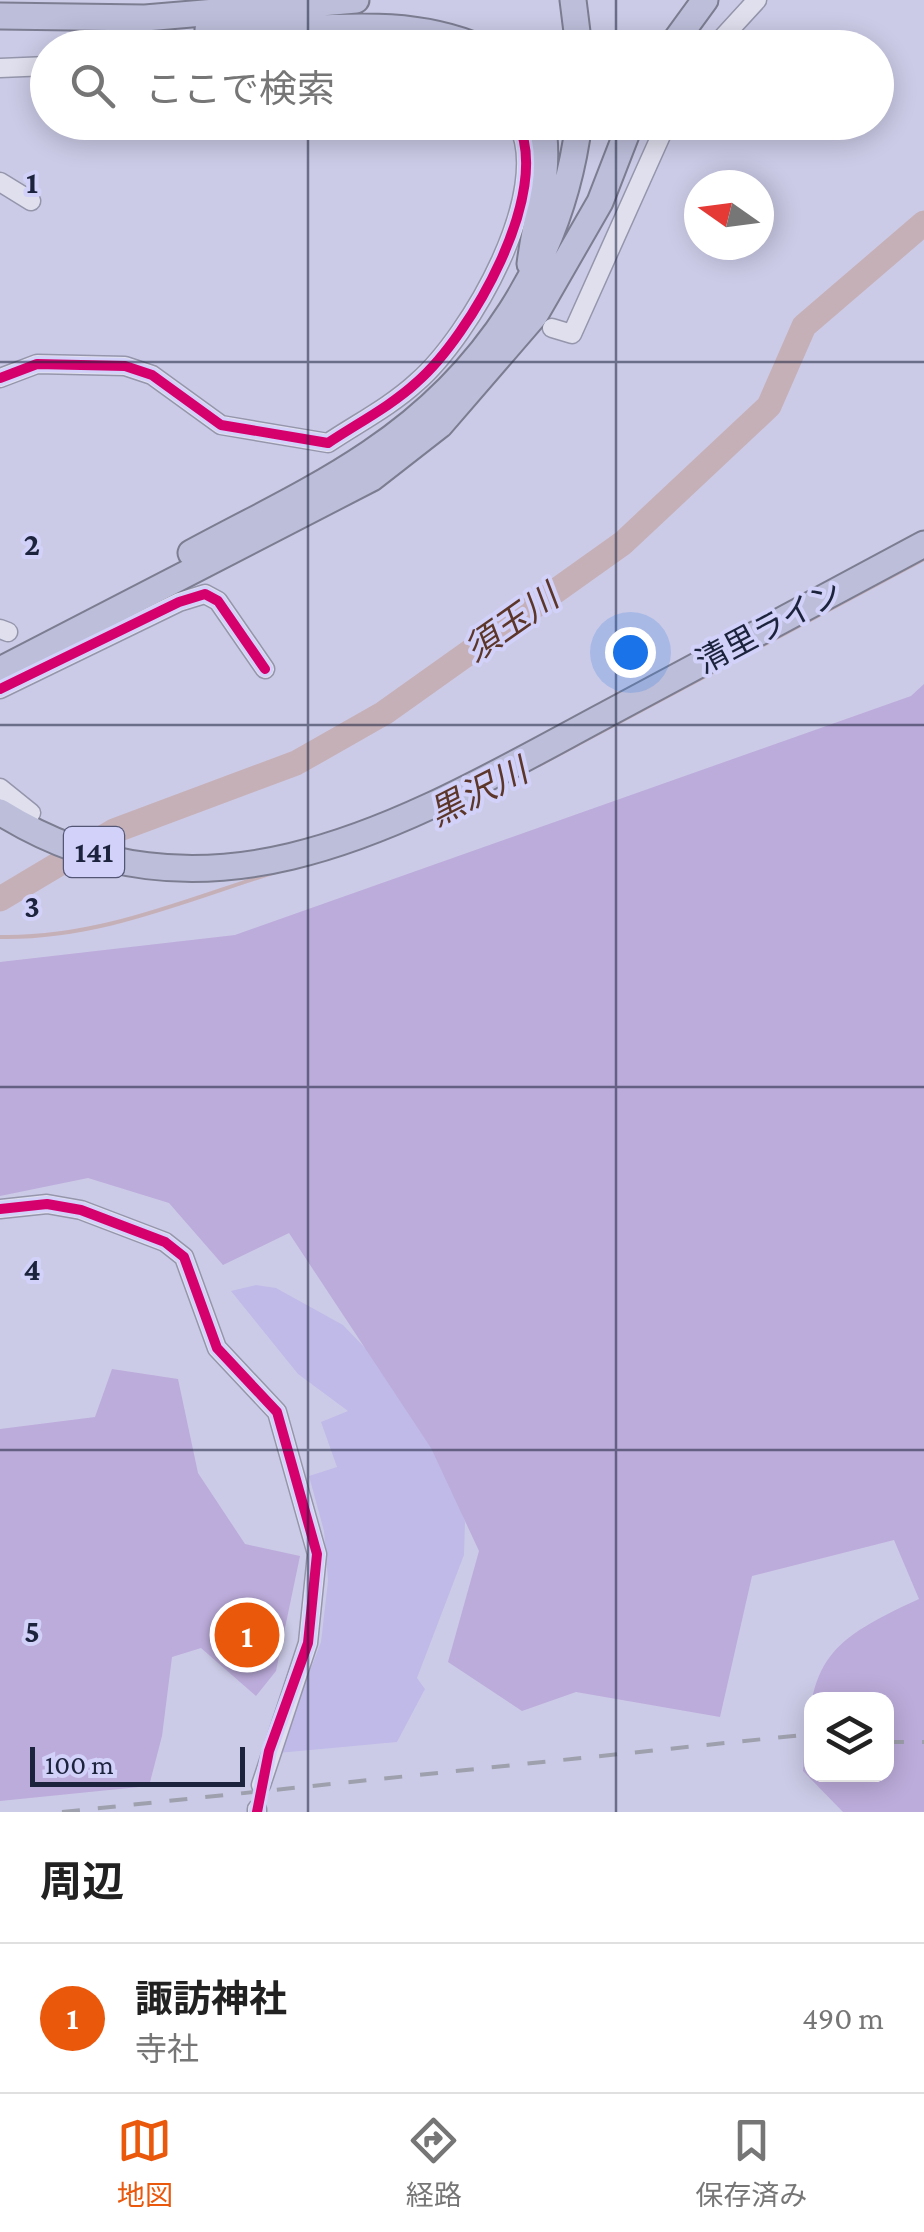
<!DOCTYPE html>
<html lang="ja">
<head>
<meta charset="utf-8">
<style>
	:root { --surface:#fff; --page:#f2f2f2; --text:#222; --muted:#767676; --line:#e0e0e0; --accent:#ea580c }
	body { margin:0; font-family:"Crimson Pro","Noto Sans JP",serif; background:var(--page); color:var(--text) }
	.controls { position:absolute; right:30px; bottom:30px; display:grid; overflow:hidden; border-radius:20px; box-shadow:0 5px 25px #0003 }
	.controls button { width:90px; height:90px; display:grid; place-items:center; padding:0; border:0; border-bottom:2px solid var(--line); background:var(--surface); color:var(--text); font:50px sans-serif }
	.compass { position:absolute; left:684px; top:170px; width:90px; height:90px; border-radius:50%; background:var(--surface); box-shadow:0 5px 25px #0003; rotate:284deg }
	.scale { position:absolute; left:30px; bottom:25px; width:215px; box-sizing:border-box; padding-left:10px; border:5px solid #1c233c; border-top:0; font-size:28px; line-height:35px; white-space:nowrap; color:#1c233c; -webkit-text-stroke:8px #d2d1f9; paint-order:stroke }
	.you { position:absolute; left:630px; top:652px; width:35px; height:35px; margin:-25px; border:8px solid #fff; border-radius:50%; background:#1a73e8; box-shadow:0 0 0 15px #1a73e833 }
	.badge { display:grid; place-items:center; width:65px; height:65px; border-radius:50%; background:var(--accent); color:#fff; font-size:32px; font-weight:700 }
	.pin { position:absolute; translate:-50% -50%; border:5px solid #fff; box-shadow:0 2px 10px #0006 }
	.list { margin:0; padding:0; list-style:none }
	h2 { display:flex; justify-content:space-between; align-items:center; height:130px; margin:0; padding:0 40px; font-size:42px }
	h2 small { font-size:32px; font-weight:400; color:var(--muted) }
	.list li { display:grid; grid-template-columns:65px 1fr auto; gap:30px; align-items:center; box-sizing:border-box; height:150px; padding:0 40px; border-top:2px solid var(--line) }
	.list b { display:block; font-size:38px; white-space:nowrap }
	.list p { margin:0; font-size:32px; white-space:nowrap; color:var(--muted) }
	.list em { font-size:32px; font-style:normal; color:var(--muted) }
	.icon { flex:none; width:55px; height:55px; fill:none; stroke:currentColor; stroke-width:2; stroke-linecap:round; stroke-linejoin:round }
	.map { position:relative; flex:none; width:924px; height:1812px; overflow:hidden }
	.search { position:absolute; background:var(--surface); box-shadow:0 5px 25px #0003; left:30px; right:30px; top:30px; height:110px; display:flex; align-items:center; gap:25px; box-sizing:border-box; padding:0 35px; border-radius:55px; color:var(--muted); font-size:38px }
	.sheet { height:280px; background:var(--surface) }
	nav { display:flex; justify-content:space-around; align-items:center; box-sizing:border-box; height:140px; border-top:2px solid var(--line); background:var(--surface); font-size:28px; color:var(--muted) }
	nav a { display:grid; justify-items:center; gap:5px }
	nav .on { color:var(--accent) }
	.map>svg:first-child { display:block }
	.farmland { fill:#c0bae8 }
	.green { fill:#bcacdb; fill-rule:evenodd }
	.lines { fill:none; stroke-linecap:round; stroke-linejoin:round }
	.stream { stroke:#c6b0b8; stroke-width:4 }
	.river { stroke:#c6b0b8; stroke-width:25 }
	.minor-casing { stroke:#9596ac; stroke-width:21 }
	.highway-casing { stroke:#7c7d91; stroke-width:29 }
	.minor { stroke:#dfdfee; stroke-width:18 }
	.highway { stroke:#bdbeda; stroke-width:25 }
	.rail { stroke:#9fa0ad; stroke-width:4; stroke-dasharray:18 18; stroke-linecap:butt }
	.cycleway-casing { stroke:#d2d1f9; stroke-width:16 }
	.cycleway { stroke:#d6006c; stroke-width:10 }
	.grid { fill:none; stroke:#1c233c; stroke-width:2.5; stroke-opacity:0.55 }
	.labels { text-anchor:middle; stroke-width:8; stroke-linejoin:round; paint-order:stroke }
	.shield { fill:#d2d1f9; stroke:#535775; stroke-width:2.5 }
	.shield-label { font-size:30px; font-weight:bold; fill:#1c233c }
	.street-label { font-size:32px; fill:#1c233c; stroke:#d2d1f9 }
	.water-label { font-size:35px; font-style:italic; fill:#5d362a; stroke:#d2d1f9 }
	.grid-label { font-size:32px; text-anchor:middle; font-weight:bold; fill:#1c233c; stroke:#d2d1f9; stroke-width:8; stroke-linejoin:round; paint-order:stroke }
</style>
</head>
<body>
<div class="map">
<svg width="924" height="1812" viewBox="0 0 924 1812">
	<rect width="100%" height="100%" fill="#cccbe7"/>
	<path class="farmland" d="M256,1285l20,3 67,37 55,57 27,19 40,121 -1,33 -47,123 8,11 -28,53 -119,11 43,-111 7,-61 -4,-50 -15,-55 28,-9 -16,-45 27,-11 -50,-37 -67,-83z"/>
	<path class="green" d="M924,684v1128h-81l-40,-41c9,-108 15,-126 116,-172l-25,-59 -142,36 -32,141 -144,-25 -54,19 -74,-49 31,-111 -48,-103 -142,-215 -66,32 -54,-62 -81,-25 -88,18v-234l235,-27 676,-239zM812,1700h74v74h-74z
		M112,1369l66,10 20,94 47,71 55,12 -24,115 -20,25 -55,-48 -29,9 -10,79 -13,50 -149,15v-372l95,-12z"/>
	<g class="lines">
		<path class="stream" d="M539,765l385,-206
			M0,937c101,2 190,-39 285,-68"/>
		<path class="river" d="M0,899l114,-68 182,-68 88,-50 239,-170 146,-137 35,-80 120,-103"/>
		<g class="minor-casing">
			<path id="minor" d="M713,48l44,-48
				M0,68l48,-2
				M0,182l31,19
				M552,328l20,6 95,-212
				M0,378l37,-14 88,2 27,9 69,50 107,18c30,-20 63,-37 89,-61 53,-46 137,-191 100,-260
				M0,629l8,3
				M0,689l179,-87 26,-8 13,7 47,68
				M0,788l31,25
				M0,1209l47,-5 34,6 84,32 19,15 33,91 60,64 40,142 -9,89 -47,142
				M257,1812v-3"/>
		</g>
		<g class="highway-casing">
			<path id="highway" d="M573,0l6,48
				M0,16l145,2 211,-18
				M208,30c90,6 185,-20 272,18
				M670,48l35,-48
				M530,264c6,-48 21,-93 12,-142
				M191,553c59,-32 123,-62 179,-100 115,-77 192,-193 209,-331
				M0,670l372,-192 68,-53 95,-110 65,-113 31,-80
				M0,812c214,133 418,3 609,-99 105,-57 210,-113 315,-169"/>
		</g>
		<use href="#minor" class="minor"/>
		<use href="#highway" class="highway"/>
		<path class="rail" d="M886,1742h38
			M62,1812l750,-78"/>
		<g class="cycleway-casing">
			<path id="cycleway" d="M0,378l37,-14 88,2 27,9 69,50 107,18c30,-20 63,-37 89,-61 53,-46 137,-191 100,-260
				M0,689l179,-87 26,-8 13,7 47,68
				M0,1209l47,-5 34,6 84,32 19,15 33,91 60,64 40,142 -9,89 -39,108 -12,61"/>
		</g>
		<use href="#cycleway" class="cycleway"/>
	</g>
	<path class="grid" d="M308,0v48M616,0v48M308,122v1690M616,122v1690M0,362h924M0,725h924M0,1087h924M0,1450h924"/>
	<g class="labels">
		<rect class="shield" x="64" y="827" width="60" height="50" rx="8"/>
		<g class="shield-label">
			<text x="94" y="862">141</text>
		</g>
		<g class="street-label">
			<text transform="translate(769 627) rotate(-28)" y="11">清里ライン</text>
		</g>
		<g class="water-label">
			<text transform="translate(511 623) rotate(-35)" y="12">須玉川</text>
			<text transform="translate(478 792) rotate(-27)" y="12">黒沢川</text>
		</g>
	</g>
	<g class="grid-label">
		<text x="32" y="193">1</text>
		<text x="32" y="555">2</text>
		<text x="32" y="917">3</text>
		<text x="32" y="1280">4</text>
		<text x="32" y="1642">5</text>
	</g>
</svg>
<div class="controls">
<button><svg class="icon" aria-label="layers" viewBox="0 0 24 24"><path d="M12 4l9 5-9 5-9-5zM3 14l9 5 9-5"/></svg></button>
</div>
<svg class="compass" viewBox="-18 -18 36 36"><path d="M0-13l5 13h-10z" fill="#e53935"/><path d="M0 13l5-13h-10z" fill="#767676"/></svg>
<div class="scale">100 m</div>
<div class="you"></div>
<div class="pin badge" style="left:247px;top:1635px">1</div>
<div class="search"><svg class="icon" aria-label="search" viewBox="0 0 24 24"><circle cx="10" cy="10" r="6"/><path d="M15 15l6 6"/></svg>ここで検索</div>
</div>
<section class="sheet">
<h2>周辺<small></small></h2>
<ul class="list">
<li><span class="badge">1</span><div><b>諏訪神社</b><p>寺社</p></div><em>490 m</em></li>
</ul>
</section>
<nav>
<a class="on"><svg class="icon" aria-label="map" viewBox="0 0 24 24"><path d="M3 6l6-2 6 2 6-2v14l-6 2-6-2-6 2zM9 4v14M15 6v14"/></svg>地図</a>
<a><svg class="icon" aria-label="directions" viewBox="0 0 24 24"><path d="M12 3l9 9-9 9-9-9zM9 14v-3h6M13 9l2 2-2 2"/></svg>経路</a>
<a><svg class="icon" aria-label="saved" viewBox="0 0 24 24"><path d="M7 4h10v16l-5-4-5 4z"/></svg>保存済み</a>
</nav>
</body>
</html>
